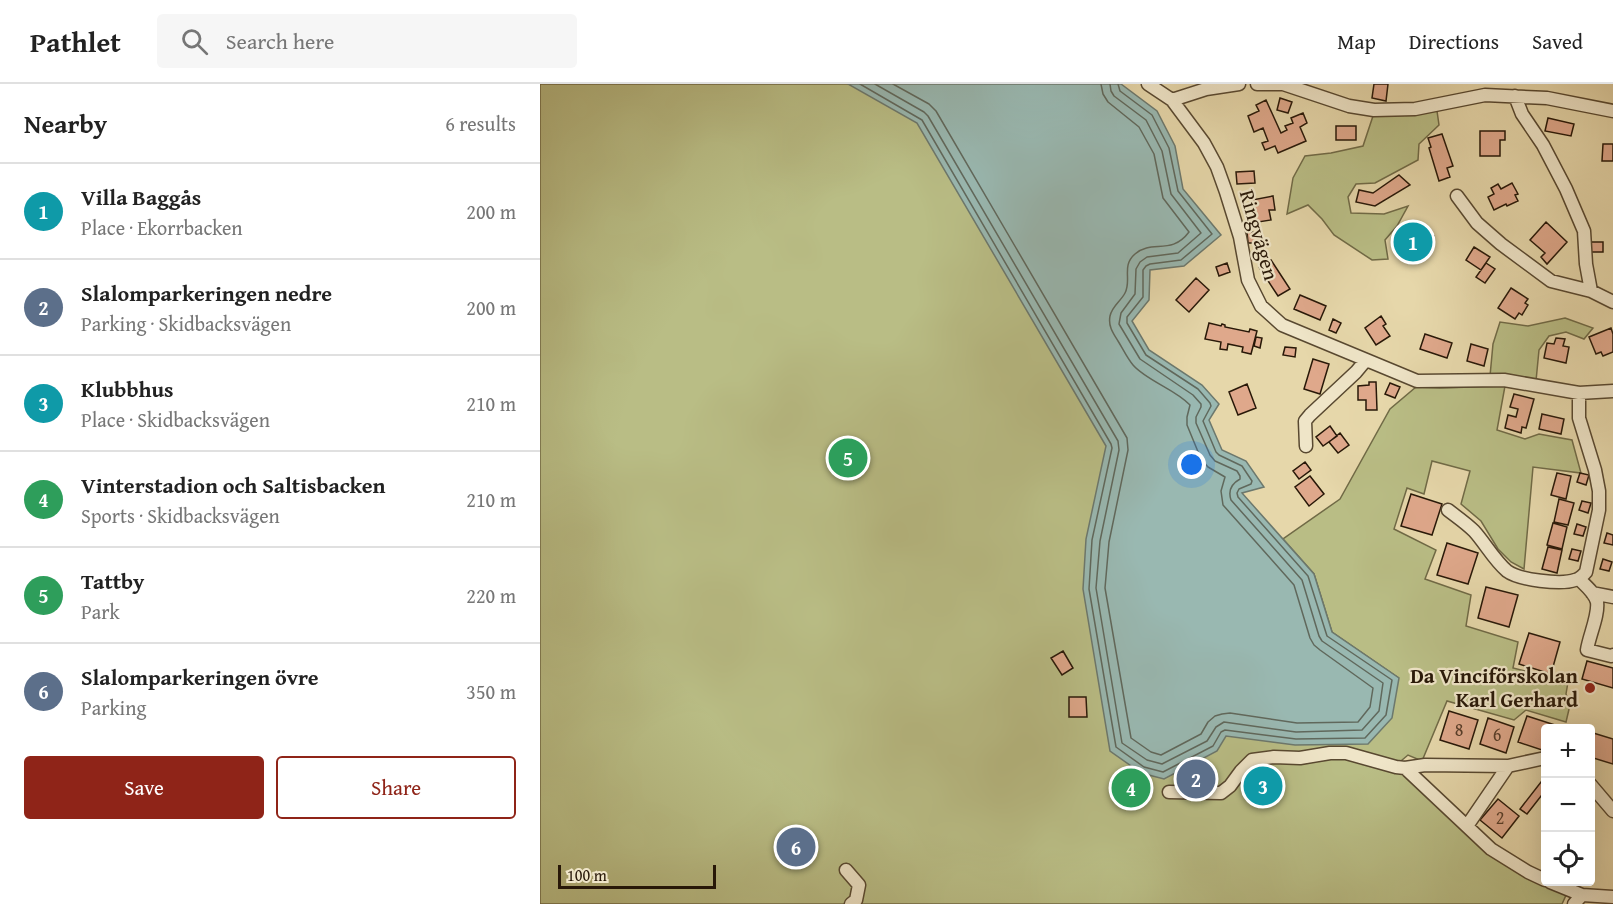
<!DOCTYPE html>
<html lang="en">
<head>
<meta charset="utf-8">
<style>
	:root { --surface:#fff; --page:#f6f6f6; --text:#222; --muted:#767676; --line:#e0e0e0; --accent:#8f2418 }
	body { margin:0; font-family:"Gentium Book Plus",serif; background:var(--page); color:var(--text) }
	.controls { position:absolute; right:18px; bottom:18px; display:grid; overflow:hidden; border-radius:6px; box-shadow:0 6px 24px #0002 }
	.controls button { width:54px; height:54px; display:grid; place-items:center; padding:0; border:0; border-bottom:2px solid var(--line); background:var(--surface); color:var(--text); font:30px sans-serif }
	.scale { position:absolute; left:18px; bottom:15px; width:158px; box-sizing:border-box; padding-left:6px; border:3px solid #281808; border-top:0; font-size:16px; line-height:21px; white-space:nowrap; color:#281808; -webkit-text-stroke:4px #efe5c8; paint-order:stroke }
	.you { position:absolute; left:652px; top:381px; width:21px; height:21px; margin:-15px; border:4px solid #fff; border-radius:50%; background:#1a73e8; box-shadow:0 0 0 9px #1a73e833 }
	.badge { display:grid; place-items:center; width:39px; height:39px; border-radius:50%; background:var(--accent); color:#fff; font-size:20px; font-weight:700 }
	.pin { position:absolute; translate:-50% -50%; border:3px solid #fff; box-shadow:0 2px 6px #0006 }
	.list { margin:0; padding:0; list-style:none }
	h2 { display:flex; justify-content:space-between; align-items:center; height:78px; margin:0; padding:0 24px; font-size:26px }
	h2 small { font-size:20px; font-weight:400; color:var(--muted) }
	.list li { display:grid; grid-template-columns:39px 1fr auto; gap:18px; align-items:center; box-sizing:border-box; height:96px; padding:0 24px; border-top:2px solid var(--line) }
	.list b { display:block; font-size:22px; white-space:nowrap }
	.list p { margin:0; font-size:20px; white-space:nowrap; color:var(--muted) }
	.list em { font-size:20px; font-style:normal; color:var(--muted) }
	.actions { display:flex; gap:12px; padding:18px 24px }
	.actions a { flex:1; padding:14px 0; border:2px solid var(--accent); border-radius:6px; text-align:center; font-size:21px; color:var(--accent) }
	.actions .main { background:var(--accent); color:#fff }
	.icon { flex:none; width:33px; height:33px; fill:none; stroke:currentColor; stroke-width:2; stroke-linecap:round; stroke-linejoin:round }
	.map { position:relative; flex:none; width:1073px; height:820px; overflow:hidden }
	header { display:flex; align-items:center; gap:36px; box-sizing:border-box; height:84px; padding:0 30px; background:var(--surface); border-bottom:2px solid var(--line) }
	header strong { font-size:28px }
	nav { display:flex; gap:33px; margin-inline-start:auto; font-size:21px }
	.search { width:420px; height:54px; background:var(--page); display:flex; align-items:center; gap:15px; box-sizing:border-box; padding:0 21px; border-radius:6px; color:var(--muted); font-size:22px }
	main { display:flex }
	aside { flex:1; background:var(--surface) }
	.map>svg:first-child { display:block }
	.green { fill:#b9bd85; stroke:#706a46; stroke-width:1.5 }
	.water { fill:#99b8b1; stroke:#6c786d; stroke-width:1.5 }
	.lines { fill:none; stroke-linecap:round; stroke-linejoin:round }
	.shore { stroke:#60685c; stroke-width:1.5 }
	.building { fill:#dfa88b; stroke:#281808; stroke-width:1.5 }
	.minor-casing { stroke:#584830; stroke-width:15 }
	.minor { stroke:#efe5c8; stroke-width:12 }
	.poi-dot { fill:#8f2418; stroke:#efe5c8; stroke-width:2 }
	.labels { text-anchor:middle; stroke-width:4.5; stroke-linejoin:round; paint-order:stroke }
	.number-label { font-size:18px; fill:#563c29 }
	.street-label { font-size:21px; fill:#281808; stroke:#efe5c8 }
	.poi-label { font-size:21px; font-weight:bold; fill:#281808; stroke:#efe5c8; text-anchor:end }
</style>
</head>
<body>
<header>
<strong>Pathlet</strong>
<div class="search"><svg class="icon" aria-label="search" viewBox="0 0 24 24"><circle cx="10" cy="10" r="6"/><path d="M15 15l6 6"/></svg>Search here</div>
<nav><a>Map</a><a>Directions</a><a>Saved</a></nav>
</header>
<main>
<aside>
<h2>Nearby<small>6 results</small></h2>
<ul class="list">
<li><span class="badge" style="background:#0f9aa8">1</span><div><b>Villa Baggås</b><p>Place · Ekorrbacken</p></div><em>200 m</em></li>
<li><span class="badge" style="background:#5c6f8a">2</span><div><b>Slalomparkeringen nedre</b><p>Parking · Skidbacksvägen</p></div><em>200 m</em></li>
<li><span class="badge" style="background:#0f9aa8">3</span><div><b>Klubbhus</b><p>Place · Skidbacksvägen</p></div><em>210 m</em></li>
<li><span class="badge" style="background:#2e9e5b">4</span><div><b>Vinterstadion och Saltisbacken</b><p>Sports · Skidbacksvägen</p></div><em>210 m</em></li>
<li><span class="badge" style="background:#2e9e5b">5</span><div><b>Tattby</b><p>Park</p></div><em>220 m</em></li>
<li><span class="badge" style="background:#5c6f8a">6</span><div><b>Slalomparkeringen övre</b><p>Parking</p></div><em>350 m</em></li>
</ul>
<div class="actions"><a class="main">Save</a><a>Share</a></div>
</aside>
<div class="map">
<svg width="1073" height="820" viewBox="0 0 1073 820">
	<rect width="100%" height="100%" fill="#e6d7aa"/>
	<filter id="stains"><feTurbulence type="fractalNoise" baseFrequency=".00333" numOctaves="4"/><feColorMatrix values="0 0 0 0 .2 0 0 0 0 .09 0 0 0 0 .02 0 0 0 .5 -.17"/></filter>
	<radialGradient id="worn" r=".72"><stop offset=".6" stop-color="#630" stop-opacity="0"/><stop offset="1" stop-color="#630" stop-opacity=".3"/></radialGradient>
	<path class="green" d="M0,0h436l204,491 219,103 -67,-46 -18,-58 -31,-35 57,-40 50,-90 26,-22 24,1 65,-2 -8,44 28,9 14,-5 33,6 9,33 -48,-6 -9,102 -13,-7 -13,-13 -17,-28 -20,-17 9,-33 -38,-10 -8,33 -17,-6 -13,41 42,21 -11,29 46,16 -5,31 52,16 -5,26 55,14 -2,12 4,11 -4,17 -40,-12 -12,10 -67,-19 -25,60 -14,-6 -13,11 73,66 99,61 -5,11h-1022z
		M897,27l2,14 -20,19 -1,16 -43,23 -19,1 -8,13 3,16 33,1 24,-8 -11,20 -12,14 3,19 -16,1 -38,-25 -12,-16 -14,-14 -21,9 6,-36 12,-22 26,-3 32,-7 10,-30z
		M1025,234l28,10 -9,11 -18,-7 -17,4 -10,14 -3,31 -46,-5 3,-32 7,-22 28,4z"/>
	<path class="water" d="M308,0h273l36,27 18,35 8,43 38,46 -37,31 -34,4 -1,30 -17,21 17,29 53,35 17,19 -10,16 13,30 24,11 18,26 -22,6 72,81 18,58 67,46 -7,40 -24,26 -73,1 -69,-9 -9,15 -53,28 -23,-6 -31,-22 -27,-162 3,-50 20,-93 -189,-323z"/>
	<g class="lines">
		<path class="shore" d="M320,0l62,36 189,324 1,4 -20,92 -3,49 27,158 28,20 19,5 50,-26 8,-14 4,-2 71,9 69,-1 21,-23 6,-35 -65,-44 -19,-60 -70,-79 -1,-4 2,-4 12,-5 1,-3 -10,-15 -23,-11 -3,-3 -13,-31 8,-15 -1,-3 -12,-14 -52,-34 -19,-32v-6l16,-20v-27l3,-4 4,-2 31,-4 31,-26 -34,-43 -9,-43 -17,-33 -32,-24 -2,-7
			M335,0l49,28 4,4 190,325 1,9 -19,91 -4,47 26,155 25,17 15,4 45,-23 9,-14 8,-5 72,10 66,-2 17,-19 4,-28 -61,-42 -3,-5 -17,-56 -71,-80c-3,-9 0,-16 9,-21v-3l-3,-5 -22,-10 -5,-6 -14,-32v-6l5,-10v-3l-8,-9 -53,-36 -21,-35 2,-11 14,-19 1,-25 4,-7 7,-5 31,-4 23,-20 -30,-39 -9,-43 -16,-31 -32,-24 -3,-5 -1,-7
			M353,0l36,20 7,7 191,327 1,12 -19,92 -4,46 26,150 20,14 10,3 40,-21 7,-12 7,-6 7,-2 8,-1 67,10 61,-1 12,-15 3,-19 -53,-38 -6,-5 -4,-7 -16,-53 -71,-80 -2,-14 4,-14 -17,-10 -7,-8 -14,-34v-8l3,-12c-15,-16 -43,-24 -57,-40 -6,-7 -10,-16 -15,-24 -5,-8 -10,-15 -8,-25 2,-10 11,-15 15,-23 7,-13 -4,-27 10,-39 17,-15 36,2 54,-22l-26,-34 -9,-44 -15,-27 -31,-25 -5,-8 -2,-10"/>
	</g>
	<path class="building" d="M834,0h14l-2,17 -14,-3z
		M740,14l12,4 -4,11 -11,-3z
		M726,16l15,33 6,-3 -2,-4 8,-3 -2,-5 12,-5 4,10 -7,4 6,14 -28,12 -3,-7 -10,4 -3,-7 6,-2 -5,-13 -9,4 -6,-16 11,-5 -3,-6z
		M1008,34l26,6 -3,12 -26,-5z
		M796,42h20v14h-20z
		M940,47h25v9h-5v16h-20z
		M902,50l11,32 -6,2 3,9 -11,4 -10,-33 2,-1 -3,-9z
		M1063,60h10v17h-11z
		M714,87l1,12 -18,1 -1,-12z
		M859,91l11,10 -35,21 -19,-4 3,-12 14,3z
		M972,99l6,11 -3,1 3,6 -11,5 -1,-2 -12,6 -6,-13 6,-3 -3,-6 7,-4 3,5z
		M733,112l2,14h-6l2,10 -19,3 -3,-14 5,-1 -2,-8z
		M1006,138l21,20 -20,22 -6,-7 4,-4 -15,-13z
		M866,141l28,11 -9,23 -32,-13 5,-10 3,1z
		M707,148h11v11h-10z
		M1049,158h14v10h-13z
		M934,163l16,10 -9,13 -15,-10z
		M731,176l19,29 -12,7 -19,-29z
		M687,179l3,9 -11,4 -3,-9z
		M946,179l9,6 -10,14 -9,-6z
		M656,194l13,12 -20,22 -13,-12z
		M971,204l17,11 -3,4 3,2 -6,10 -3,-2 -4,6 -17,-11z
		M760,211l26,11 -6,14 -26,-11z
		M841,232l5,8 -3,2 7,10 -14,9 -11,-17z
		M793,235l8,4 -5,10 -7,-3z
		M669,239l12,3 1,-2 3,1v2l24,5 1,-3 7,2 -6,23 -9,-2 1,-5 -15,-3 -1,6 -7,-1 1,-7 -16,-3z
		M1071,244l2,6v18l-10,4 -2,-4 -5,2 -7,-17z
		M885,250l27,9 -5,15 -27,-9z
		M716,253l6,1 -2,10 -6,-2z
		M1016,254l9,1 -2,7 6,1 -3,16 -22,-5 3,-15 7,1z
		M931,260l17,5 -4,17 -17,-5z
		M745,263l11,1 -1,9 -12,-2z
		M773,275l16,5 -9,30 -16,-5z
		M829,298h7l1,28h-11v-10h-8v-14l11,-1z
		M850,299l10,4 -5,11 -10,-4z
		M707,300l9,24 -18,7 -9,-23z
		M974,310l20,5 -8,29 -4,-1 -1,6 -16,-5 3,-13 8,2 2,-8 -8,-2z
		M1002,330l22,5 -3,15 -22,-5z
		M790,342l7,10 -14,10 -7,-9z
		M800,349l9,12 -11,8 -9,-11z
		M765,378l6,8 -12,9 -6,-8z
		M1017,389l14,3 -5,23 -15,-4z
		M1040,389l9,2 -3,10 -9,-3z
		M770,392l14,18 -15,12 -14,-19z
		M871,410l31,10 -10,31 -31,-9z
		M1019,415l15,4 -6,22 -14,-3z
		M1042,417l9,2 -3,10 -9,-3z
		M1013,439l14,4 -5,22 -15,-4z
		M1037,440l9,3 -3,9 -9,-2z
		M1067,449l6,2v10l-9,-2z
		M907,459l31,10 -10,31 -31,-9z
		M1008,463l14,3 -5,23 -15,-4z
		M1032,465l9,2 -3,10 -9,-2z
		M1063,475l9,3 -3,9 -9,-2z
		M946,503l32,8 -9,32 -31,-9z
		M989,549l31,9 -9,32 -32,-10z
		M523,567l10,17 -11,7 -11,-17z
		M1047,577l26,7v20l-31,-9z
		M529,613h17l1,20h-18z
		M909,627l29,9 -9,29 -29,-9z
		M987,632l28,9 -1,3h-9v23l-27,-9z
		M948,634l26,9 -8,26 -26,-9z
		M1050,648l23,7v25l-23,-7z
		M727,692l6,10 -15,9 -6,-9z
		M1001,698l4,3v6l-18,23 -7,-5z
		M958,715l21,17 -17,22 -22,-18z"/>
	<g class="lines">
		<g class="minor-casing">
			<path id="minor" d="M608,0l24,16 32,43 13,24 9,25 14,45 8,43 13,26 21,19 135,56 87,-1 75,13 34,-2
				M717,0h26l66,22 25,4 41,-1 70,-14 62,3 66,13
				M975,12l7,18 21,31 23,44 18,42 2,33 5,27 22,11
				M632,16l34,-11 33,-5
				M917,112l20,27 24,21 50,37 40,10
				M766,362l-1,-25 5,-6 46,-43 10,-12
				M908,426c9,7 18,13 26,21 11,12 20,29 33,40 12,9 54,14 68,9 5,-1 8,-5 11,-8l13,-62v-19l-4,-21 -16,-52v-25
				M1039,495c6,6 16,14 18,23 2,13 -8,34 -10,48l24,6 2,-1
				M1052,509l21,4
				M968,682l37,-8
				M865,684l20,-3 83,1 -41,60
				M1050,700l23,27
				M629,708l52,1 9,-7 11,-15 11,-11 22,-3 26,1 30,-5h16l50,14 9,1 86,81 37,23 17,8
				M306,786l13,15 -3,15 -5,4
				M1010,798l32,13
				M1034,820l8,-9 31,2"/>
		</g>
		<use href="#minor" class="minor"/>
	</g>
	<circle class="poi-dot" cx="1050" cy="604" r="6"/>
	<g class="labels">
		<g class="number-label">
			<text x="919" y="652">8</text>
			<text x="957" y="657">6</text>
			<text x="960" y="740">2</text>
		</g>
		<g class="street-label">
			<text transform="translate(719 151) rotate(74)" y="7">Ringvägen</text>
		</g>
		<g class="poi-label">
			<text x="1038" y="599">Da Vinciförskolan<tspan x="1038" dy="24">Karl Gerhard</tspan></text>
		</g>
	</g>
	<rect width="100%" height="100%" filter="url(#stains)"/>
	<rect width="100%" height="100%" fill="url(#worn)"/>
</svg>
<div class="controls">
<button>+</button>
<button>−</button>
<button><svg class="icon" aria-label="locate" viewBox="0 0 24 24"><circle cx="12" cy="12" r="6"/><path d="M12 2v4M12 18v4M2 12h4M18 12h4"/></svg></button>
</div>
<div class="scale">100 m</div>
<div class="you"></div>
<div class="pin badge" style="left:873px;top:158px;background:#0f9aa8">1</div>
<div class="pin badge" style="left:656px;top:695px;background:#5c6f8a">2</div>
<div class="pin badge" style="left:723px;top:702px;background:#0f9aa8">3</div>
<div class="pin badge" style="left:591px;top:704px;background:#2e9e5b">4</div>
<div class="pin badge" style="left:308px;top:374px;background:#2e9e5b">5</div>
<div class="pin badge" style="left:256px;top:763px;background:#5c6f8a">6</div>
</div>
</main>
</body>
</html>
